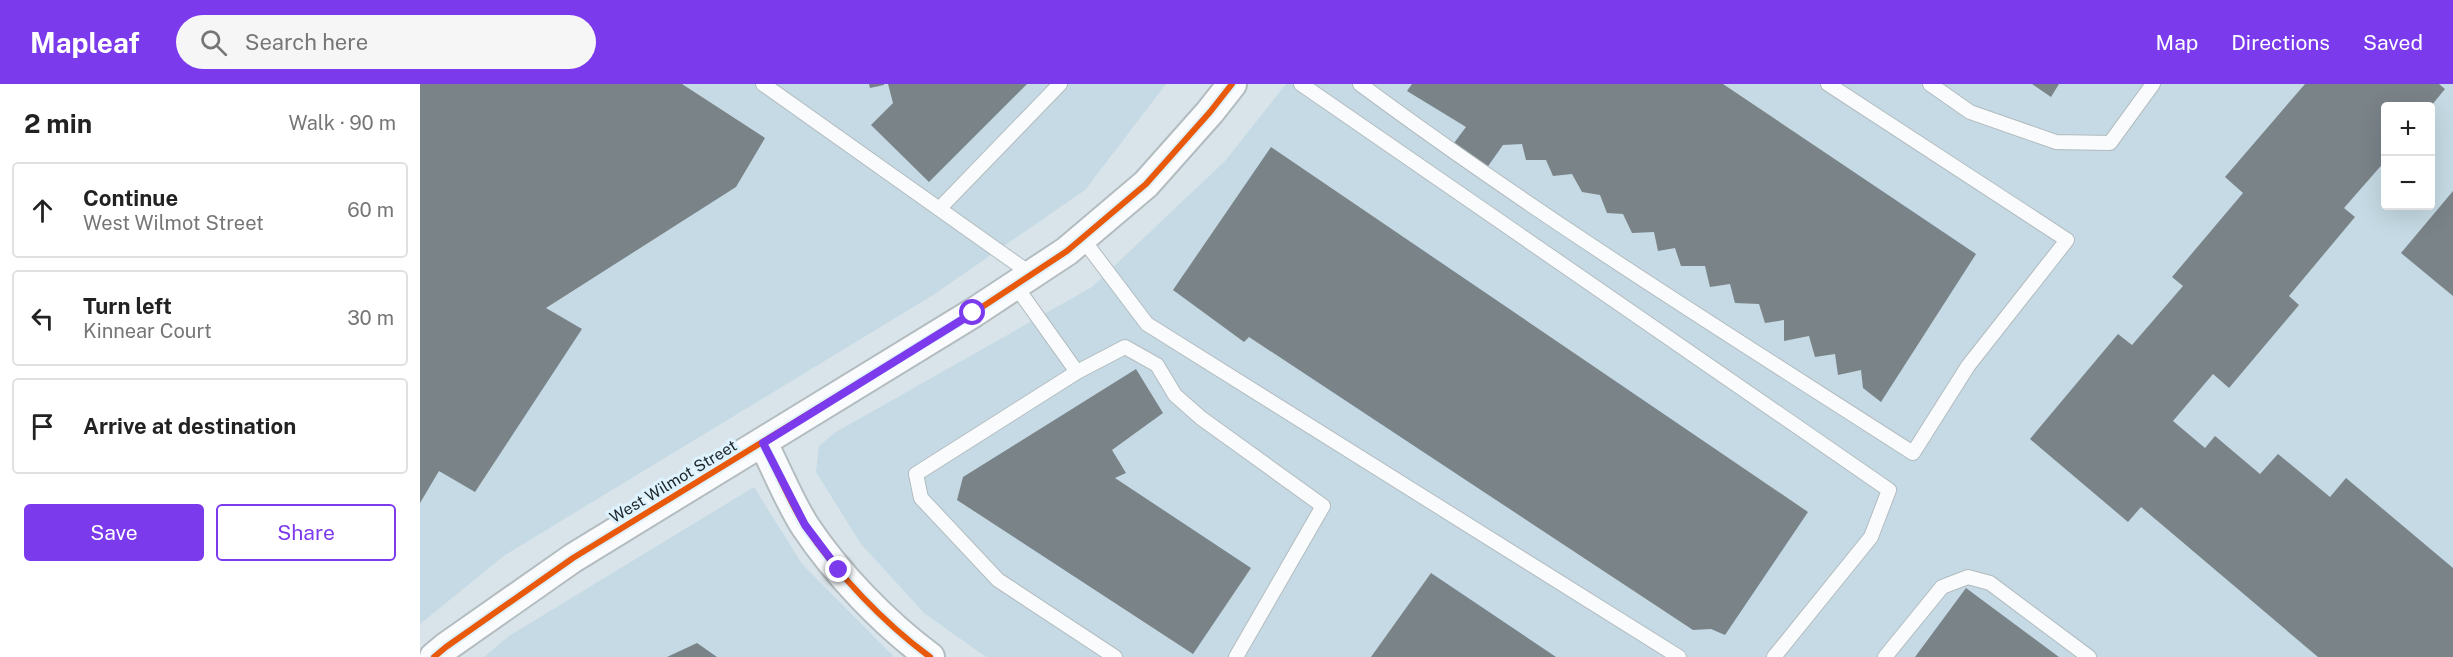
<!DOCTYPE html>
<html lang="en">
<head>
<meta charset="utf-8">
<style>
	:root { --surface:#fff; --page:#f6f6f6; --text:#222; --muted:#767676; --line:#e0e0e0; --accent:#7c3aed }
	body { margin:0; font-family:"Public Sans",sans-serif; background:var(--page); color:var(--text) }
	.controls { position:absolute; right:18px; top:18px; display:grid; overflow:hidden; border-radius:6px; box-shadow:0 6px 24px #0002 }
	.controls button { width:54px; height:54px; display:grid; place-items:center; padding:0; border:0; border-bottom:2px solid var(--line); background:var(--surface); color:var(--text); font:30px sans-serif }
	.stop { position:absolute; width:18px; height:18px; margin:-14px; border:4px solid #7c3aed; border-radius:50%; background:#fff }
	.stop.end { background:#7c3aed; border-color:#fff; box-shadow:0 2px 6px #0008 }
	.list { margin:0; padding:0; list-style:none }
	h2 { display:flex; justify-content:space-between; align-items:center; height:78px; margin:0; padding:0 24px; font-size:26px }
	h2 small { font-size:20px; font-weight:400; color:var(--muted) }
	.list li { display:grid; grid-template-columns:39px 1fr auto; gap:18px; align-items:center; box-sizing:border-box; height:96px; margin:0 12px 12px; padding:0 12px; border:2px solid var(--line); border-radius:6px }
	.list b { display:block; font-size:22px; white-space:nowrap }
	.list p { margin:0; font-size:20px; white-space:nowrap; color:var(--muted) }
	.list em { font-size:20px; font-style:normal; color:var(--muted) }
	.actions { display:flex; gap:12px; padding:18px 24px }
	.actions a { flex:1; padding:14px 0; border:2px solid var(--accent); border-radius:6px; text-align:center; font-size:21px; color:var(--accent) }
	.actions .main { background:var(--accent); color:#fff }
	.icon { flex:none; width:33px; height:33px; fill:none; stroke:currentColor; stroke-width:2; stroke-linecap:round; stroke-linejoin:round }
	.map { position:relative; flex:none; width:2033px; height:573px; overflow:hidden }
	header { display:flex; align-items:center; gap:36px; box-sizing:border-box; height:84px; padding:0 30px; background:var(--accent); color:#fff }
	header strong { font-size:28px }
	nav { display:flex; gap:33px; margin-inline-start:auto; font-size:21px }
	.search { width:420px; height:54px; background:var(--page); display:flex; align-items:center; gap:15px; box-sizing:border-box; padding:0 21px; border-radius:33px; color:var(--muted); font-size:22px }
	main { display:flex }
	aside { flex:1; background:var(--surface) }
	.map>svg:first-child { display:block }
	.built { fill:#c5dae4; fill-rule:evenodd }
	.building { fill:#7a8388 }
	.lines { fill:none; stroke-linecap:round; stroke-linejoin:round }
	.service-casing { stroke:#b3bcc0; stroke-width:16 }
	.minor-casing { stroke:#b3bcc0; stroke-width:32 }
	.service { stroke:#f9fbfc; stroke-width:14 }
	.minor { stroke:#f9fbfc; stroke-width:28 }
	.cycleway-casing { stroke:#def3fe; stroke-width:10 }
	.cycleway { stroke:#e8590c; stroke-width:6 }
	.route { stroke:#7c3aed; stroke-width:8 }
	.labels { text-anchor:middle; stroke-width:6; stroke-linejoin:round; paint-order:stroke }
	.street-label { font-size:16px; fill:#20282c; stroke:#def3fe }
</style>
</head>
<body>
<header>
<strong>Mapleaf</strong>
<div class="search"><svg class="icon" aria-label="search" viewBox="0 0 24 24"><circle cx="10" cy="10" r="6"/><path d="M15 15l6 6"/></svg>Search here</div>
<nav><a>Map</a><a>Directions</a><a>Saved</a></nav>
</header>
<main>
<aside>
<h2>2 min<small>Walk · 90 m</small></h2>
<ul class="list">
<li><svg class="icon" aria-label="ahead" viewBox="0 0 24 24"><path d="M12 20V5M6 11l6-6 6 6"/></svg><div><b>Continue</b><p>West Wilmot Street</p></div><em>60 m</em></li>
<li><svg class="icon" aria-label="left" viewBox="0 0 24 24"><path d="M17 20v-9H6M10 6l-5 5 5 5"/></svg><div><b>Turn left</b><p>Kinnear Court</p></div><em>30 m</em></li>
<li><svg class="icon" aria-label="arrive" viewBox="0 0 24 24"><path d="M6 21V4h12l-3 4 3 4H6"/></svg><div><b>Arrive at destination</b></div></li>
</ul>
<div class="actions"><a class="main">Save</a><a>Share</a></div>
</aside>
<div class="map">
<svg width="2033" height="573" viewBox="0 0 2033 573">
	<rect width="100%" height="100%" fill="#d8e4ea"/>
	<path class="built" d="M0,0h746l-81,106 -152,105 -428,260 -85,69z
		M866,0h1167v573h-1467l-62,-44 -63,-69 -45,-72 3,-26 17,-14 256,-145 133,-126zM1966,22h44v100h-44z
		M334,403l48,77 92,93h-410l25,-21z"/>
	<path class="building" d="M0,0h262l83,54 -29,49 -190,121 36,21 -107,163 -36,-21 -19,32z
		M449,0h15v1l-14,3z
		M468,0h139l-98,98 -58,-57 22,-22z
		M992,0h311l253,170 -95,148 -18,-14 -2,-18 -23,5 -3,-21 -20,3 -6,-21 -25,5v-21l-19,3 -6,-19 -24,-1 -5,-19 -20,3 -5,-21h-24l-6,-18 -17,3 -4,-19 -22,1 -9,-19 -16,-1 -7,-18 -18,-3 -10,-18 -19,2 -7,-16h-20l-4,-16 -19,1 -17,24 -35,-22 15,-20 -59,-36z
		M1612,0h27l-8,13z
		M1885,0h134l6,5 -14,17h-45v54l-42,48 11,9 -66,79 10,9 -70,83 -16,-14 -40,47 32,27 10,-12 45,38 18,-20 52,43 16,-19 107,90v89h-135l-177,-150 -13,15 -98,-83 88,-105 14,11 51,-59 -11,-9 71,-84 -18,-16z
		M851,63l537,365 -83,123 -14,-6 -18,1 -444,-293 -5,5 -71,-52z
		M2033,107v105l-52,-43z
		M716,285l27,44 -51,37 14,23 -11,5 136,90 -58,86 -236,-154 6,-23z
		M1011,489l125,84h-185z
		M1546,504l93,69h-144z
		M277,559l20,14h-50z"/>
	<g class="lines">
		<g class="service-casing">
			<path id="service" d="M343,0l268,190
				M881,0l588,406 -18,47 -97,120
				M940,0c178,132 366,249 553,369l55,-87 99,-126 -239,-156
				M1510,0l40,28 86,30 54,1 43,-59
				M519,125l121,-125
				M662,154l65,86 532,333
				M595,201l62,87 -161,102 5,24 77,82 117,77
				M657,288l48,-25 32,18 18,30 26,23 122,88 -87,151
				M1465,573l57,-70 26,-10 22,6 99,74"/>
		</g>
		<g class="minor-casing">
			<path id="minor" d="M343,359c14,27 26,58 42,83 32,48 79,97 125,131
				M14,573l12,-10 127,-89 400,-245 94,-62 79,-67 64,-72 22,-28"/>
		</g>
		<use href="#service" class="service"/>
		<use href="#minor" class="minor"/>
		<g class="cycleway-casing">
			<path id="cycleway" d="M343,359c14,27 26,58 42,83 32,48 79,97 125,131
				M14,573l12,-10 127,-89 400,-245 94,-62 79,-67 64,-72 22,-28"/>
		</g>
		<use href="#cycleway" class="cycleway"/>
	</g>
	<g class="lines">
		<path class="route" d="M419,486l-34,-45 -42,-82 210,-130"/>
	</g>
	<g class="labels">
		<g class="street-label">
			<text transform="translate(253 397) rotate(-31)" y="6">West Wilmot Street</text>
		</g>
	</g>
</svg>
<div class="controls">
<button>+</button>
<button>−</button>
</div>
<div class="stop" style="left:553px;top:229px"></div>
<div class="stop end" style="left:419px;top:486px"></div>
</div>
</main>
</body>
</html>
